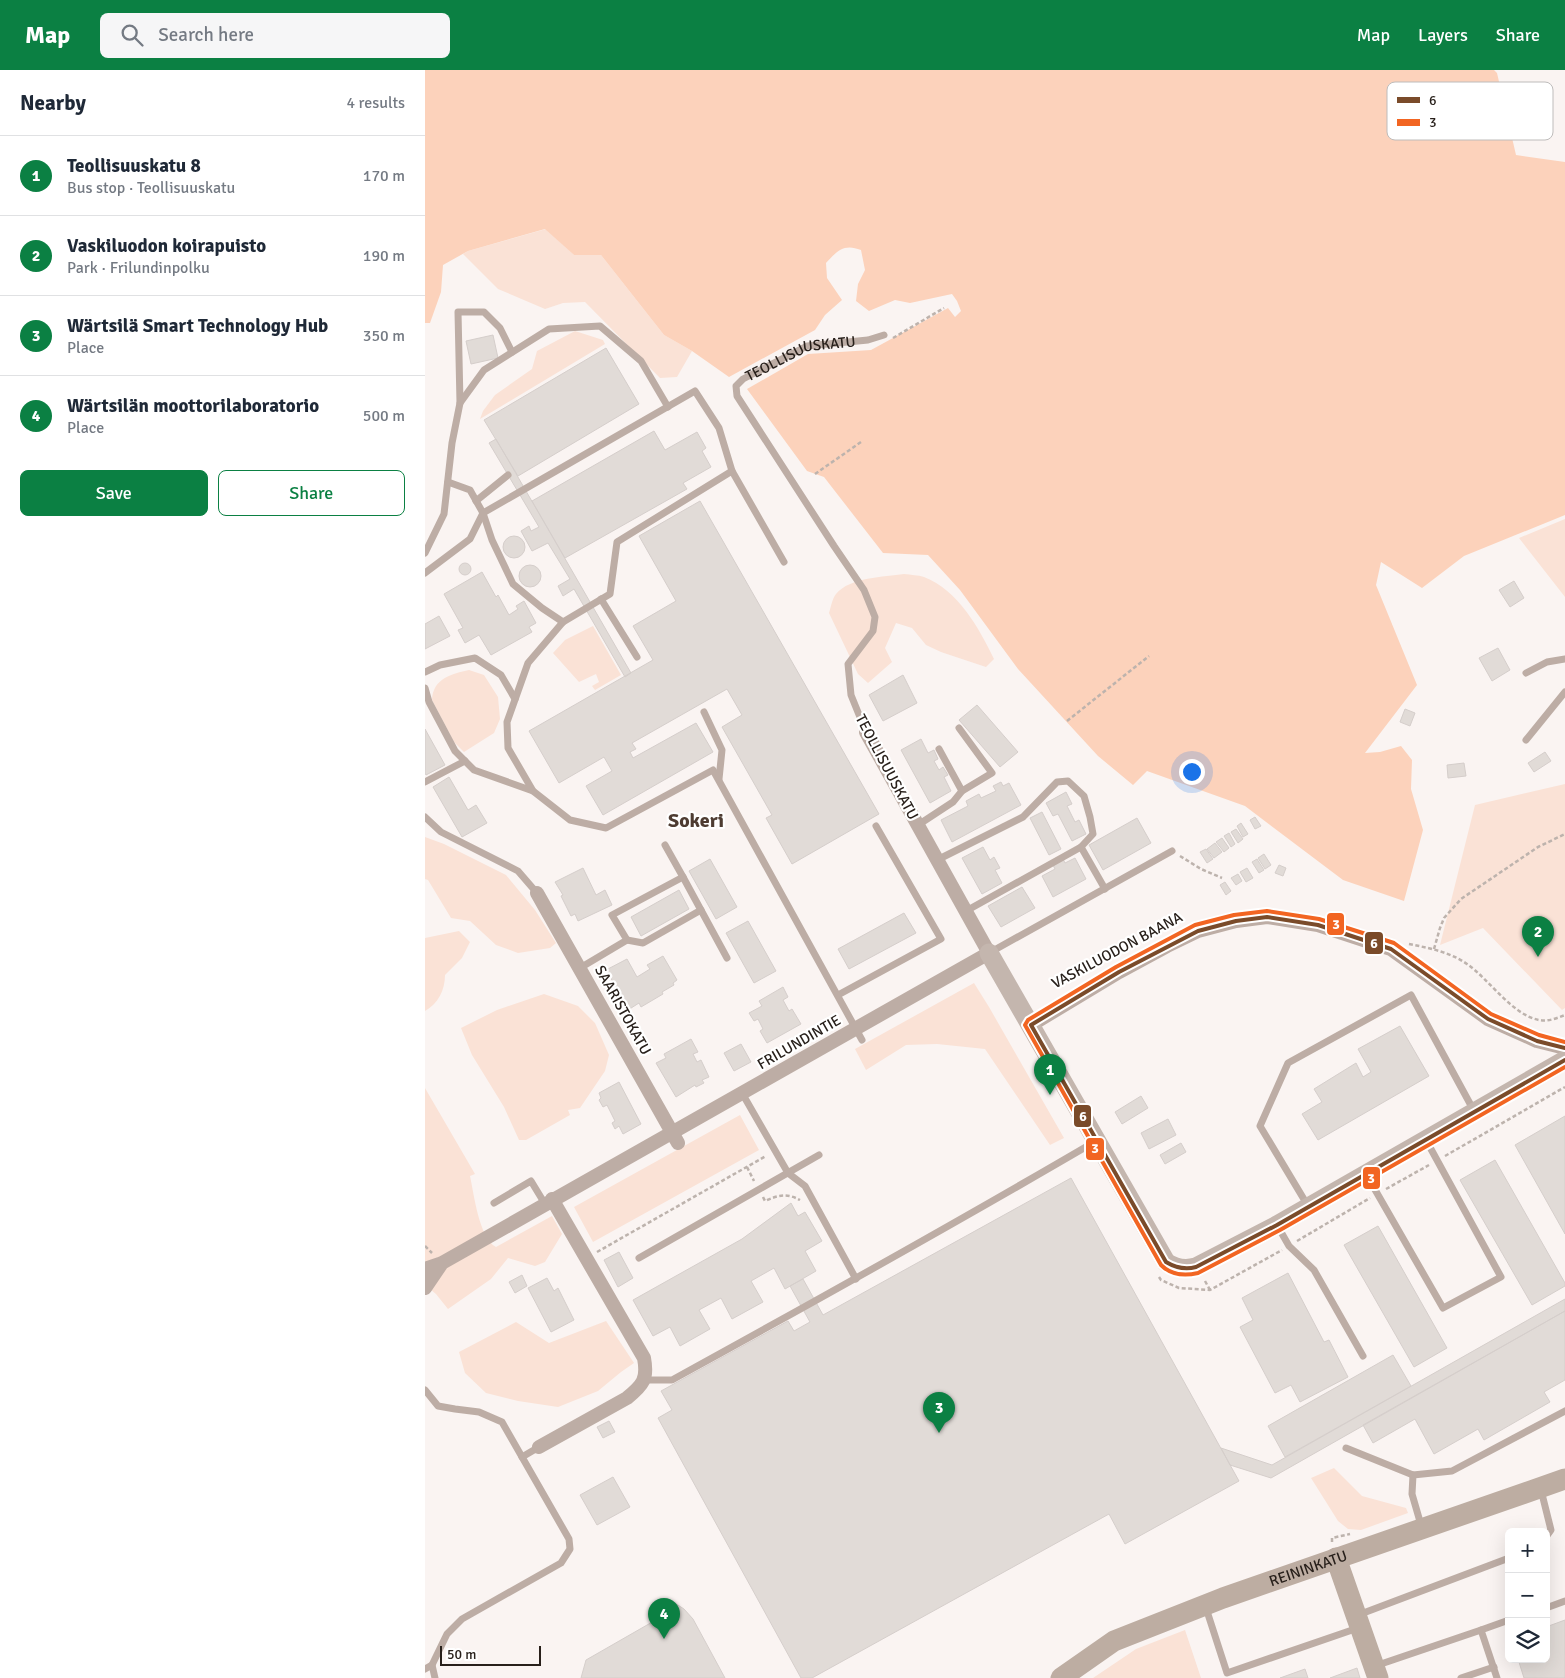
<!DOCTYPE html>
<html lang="en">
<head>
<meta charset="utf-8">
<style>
	:root { --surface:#fff; --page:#f6f6f7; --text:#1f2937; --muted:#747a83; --line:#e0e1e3; --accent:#0b8043 }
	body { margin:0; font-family:Signika,sans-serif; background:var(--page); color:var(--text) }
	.controls { position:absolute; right:15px; bottom:15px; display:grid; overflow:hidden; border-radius:8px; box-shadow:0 5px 20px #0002 }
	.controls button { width:45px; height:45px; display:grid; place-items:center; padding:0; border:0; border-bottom:1px solid var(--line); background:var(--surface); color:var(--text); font:25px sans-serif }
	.scale { position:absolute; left:15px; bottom:12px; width:101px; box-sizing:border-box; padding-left:5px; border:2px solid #28201b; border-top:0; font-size:14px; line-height:18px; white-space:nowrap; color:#28201b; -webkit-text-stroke:4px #fff; paint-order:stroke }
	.you { position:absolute; left:766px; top:701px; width:18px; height:18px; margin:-12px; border:4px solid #fff; border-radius:50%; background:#1a73e8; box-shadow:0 0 0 8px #1a73e833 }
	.badge { display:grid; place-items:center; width:32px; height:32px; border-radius:50%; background:var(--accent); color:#fff; font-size:16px; font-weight:700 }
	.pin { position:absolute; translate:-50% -41px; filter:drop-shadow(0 1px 2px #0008) }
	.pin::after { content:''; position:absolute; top:26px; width:18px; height:15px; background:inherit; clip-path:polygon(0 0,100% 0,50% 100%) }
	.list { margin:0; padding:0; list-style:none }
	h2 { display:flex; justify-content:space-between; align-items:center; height:65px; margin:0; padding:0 20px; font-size:21px }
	h2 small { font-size:16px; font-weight:400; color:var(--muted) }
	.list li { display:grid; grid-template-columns:32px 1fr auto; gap:15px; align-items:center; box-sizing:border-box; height:80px; padding:0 20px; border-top:1px solid var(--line) }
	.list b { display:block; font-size:19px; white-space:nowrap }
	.list p { margin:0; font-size:16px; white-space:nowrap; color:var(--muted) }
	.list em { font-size:16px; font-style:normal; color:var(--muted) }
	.actions { display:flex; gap:10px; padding:15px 20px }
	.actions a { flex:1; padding:11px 0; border:1px solid var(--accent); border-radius:8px; text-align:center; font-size:18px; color:var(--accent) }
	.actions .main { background:var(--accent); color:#fff }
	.icon { flex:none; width:28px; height:28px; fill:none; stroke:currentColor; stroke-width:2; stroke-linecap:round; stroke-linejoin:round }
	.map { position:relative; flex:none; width:1140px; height:1608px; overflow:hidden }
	header { display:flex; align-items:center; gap:30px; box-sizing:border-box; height:70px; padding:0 25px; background:var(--accent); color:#fff }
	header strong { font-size:24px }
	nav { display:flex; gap:28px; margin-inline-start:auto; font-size:18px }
	.search { width:350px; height:45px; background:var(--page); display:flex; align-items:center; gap:12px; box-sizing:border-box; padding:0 18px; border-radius:8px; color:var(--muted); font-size:19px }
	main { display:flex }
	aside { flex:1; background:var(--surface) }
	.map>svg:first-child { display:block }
	.green { fill:#fae2d6 }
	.water { fill:#fcd2bb }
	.building { fill:#e1dbd7; stroke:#d5cecb }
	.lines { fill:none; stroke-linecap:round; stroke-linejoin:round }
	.path { stroke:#bdb3ad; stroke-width:2.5; stroke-dasharray:4 2.5; stroke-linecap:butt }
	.lane { stroke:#bdada5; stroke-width:7 }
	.street { stroke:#bdada5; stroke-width:14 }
	.secondary { stroke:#c4b6ae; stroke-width:19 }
	.primary { stroke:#bdada2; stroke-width:21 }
	.bus-1-casing { stroke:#fff; stroke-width:8 }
	.bus-2-casing { stroke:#fff; stroke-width:8 }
	.bus-1 { stroke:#7a4b2a; stroke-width:4 }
	.bus-2 { stroke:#f26522; stroke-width:4 }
	.labels { text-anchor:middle; stroke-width:4.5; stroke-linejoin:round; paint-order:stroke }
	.street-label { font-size:15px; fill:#28201b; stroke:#fff }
	.district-label { font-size:20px; font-weight:bold; fill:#4e3c32; stroke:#fff }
	.key { fill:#fff; stroke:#bebcbb; stroke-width:1 }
	.key-label { font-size:14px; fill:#28201b }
	.line-badge { stroke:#fff; stroke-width:2 }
	.badge-label { font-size:14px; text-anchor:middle; font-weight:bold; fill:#fff }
</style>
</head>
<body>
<header>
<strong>Map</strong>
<div class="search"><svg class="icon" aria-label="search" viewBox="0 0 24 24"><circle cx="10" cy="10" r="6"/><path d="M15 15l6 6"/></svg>Search here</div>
<nav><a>Map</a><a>Layers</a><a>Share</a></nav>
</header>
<main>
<aside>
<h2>Nearby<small>4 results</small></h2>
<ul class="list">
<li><span class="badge">1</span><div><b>Teollisuuskatu 8</b><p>Bus stop · Teollisuuskatu</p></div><em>170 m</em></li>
<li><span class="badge">2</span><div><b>Vaskiluodon koirapuisto</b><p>Park · Frilundinpolku</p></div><em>190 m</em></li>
<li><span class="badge">3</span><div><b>Wärtsilä Smart Technology Hub</b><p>Place</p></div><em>350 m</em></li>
<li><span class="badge">4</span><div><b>Wärtsilän moottorilaboratorio</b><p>Place</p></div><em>500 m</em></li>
</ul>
<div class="actions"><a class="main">Save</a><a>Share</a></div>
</aside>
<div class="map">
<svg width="1140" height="1608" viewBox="0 0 1140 1608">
	<rect width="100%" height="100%" fill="#faf4f2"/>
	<path class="green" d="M121,159l28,26h27l63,80 28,16 -15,26 -17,1 -75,-76 -22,1 -18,6 -47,-20 -35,-35 5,-3z
		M150,261l28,9 2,4 -125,75 3,-8 12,-16 37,-26 5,-18z
		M1140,449v78l-46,-59z
		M479,504c7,1 14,1 20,3 34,13 55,51 70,82l-8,8 -45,-15 -15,-7 -14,-17 -16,-5 -11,25 7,14 -24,21 -10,-9 -29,-61c2,-6 3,-14 7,-19 14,-17 48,-17 68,-20z
		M168,556l28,49 -26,15 -3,-4 7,-4 -3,-8 -17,8 -26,-29 12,-13z
		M44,600l15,5 14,22 2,22 -6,14 -30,19 -10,-10 -22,-42c1,-22 20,-26 37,-30z
		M1140,714v224l-3,2 -79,-82 -43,17 35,-140z
		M0,767l19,7 62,31 29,35 21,33 -6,5 -32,5 -22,-8 -26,-24 -19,-3 -23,-38 -3,-1z
		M34,861l11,11 -8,16 -17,17c0,15 -7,29 -20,36v-73z
		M549,913l15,24 75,131 -14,7 -65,-96 -48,-5 -31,1 -40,25 -11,-21z
		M119,924l34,12 17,17 14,32 -4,16 -25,37 -12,2 2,5 -44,25h-7l-15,-33 -32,-52 -11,-27 36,-18z
		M0,1018l50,86 -5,2c4,18 9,62 26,71l56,-31 10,18 -17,28 -10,4 -27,-8 -17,21 -43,30 -12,-15 -11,-9z
		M315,1045l19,35 -166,92 -19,-35z
		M181,1251l28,42 -13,9 -23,19 -40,16 -40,-6 -32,-8 -21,-20 -6,-21 57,-30 33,21z
		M909,1398l28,28 44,12 2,5 -47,17 -13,-1 -10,-8 -27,-43z
		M760,1560l16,48h-108l43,-29z"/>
	<path class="water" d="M0,0h1069l3,3 19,82 49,7v353l-101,41 -42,32 -41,-26 -5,23 41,100 -52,68 15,-1 21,-6 11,14 -1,29 12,41 -19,71 -61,-21 -98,-74 -98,-35 -14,14 -35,-29 -80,-87 -58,-79 -32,-35 -45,-2 -59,-76 -17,-6 -60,-82 61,-35 63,-4 77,-42 7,9 6,-6 -4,-10 -5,-7 -42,9 -15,-3 -26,11 -13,-10 2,-17 7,-14 -4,-20c-17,-7 -24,1 -35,13l1,15 15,22 -17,15 -10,15 -86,47 -37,-26 -28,-16 -63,-80h-27l-29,-26 -77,22 -25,14 -2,27 -11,31h-5z"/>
	<path class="building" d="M68,265l5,23 -27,6 -5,-23z
		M181,278l33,56 -121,72 -34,-56z
		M229,361l11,19 32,-18 9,16 -4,3 9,16 -28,16 4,6 -122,69 -33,-57z
		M71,369l135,234 -6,4 -51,-88 -11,7 -5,-10 12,-7 -22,-36 -16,8 -11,-20 8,-5 2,5 8,-4 -50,-84z
		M275,431l179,313 -87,50 -26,-46 6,-3 -50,-88 20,-12 -15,-26 -95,54 4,6 -6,3 3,6 63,-35 17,29 -110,63 -17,-29 26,-15 -8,-14 -45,26 -30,-52 124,-71 -20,-34 43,-25 -37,-65z
		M78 477a11 11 0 1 1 22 0a11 11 0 1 1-22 0Z
		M34 499a6 6 0 1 1 12 0a6 6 0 1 1-12 0Z
		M94 506a11 11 0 1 1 22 0a11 11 0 1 1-22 0Z
		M57,502l14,25 2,-2 11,20 9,-6 -2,-3 8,-5 12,22 -7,4 3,5 -41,23 -12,-20 -14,8 -7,-13 5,-2 -19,-34z
		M1089,511l10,17 -14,9 -11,-17z
		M14,546l11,20 -25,13v-25z
		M1073,578l12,22 -18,11 -13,-23z
		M478,605l14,28 -34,18 -14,-26z
		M552,635l41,47 -18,15 -41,-47z
		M980,639l10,4 -5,13 -10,-4z
		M0,659l20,36 -19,10 -1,-2z
		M496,669l7,14 6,-3 4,9 -4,2 5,9 4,-3 5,8 -4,2 7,14 -21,12 -29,-53z
		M1120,682l6,9 -17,11 -6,-9z
		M1039,693l2,13 -18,2 -1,-13z
		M24,707l19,33 8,-5 11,18 -25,14 -29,-50z
		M576,712l2,4 6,-3 12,22 -69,37 -11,-22 27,-14 -2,-5 13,-7 2,4 15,-7 -3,-5z
		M641,722l6,12 -5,2 8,16 4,-2 7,14 -14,7 -14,-27 -5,2 -7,-13z
		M617,742l19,37 -12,6 -19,-37z
		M830,747l6,9 -6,3 -5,-9z
		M712,748l14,25 -48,27 -14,-25z
		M816,753l7,11 -5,3 -6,-11z
		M811,759l7,10 -5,4 -7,-11z
		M804,763l6,11 -4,3 -7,-11z
		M797,768l7,10 -5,4 -8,-10z
		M790,773l7,9 -8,6 -7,-9z
		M558,777l7,13 4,-3 6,11 -5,2 7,13 -20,11 -20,-36z
		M781,779l7,10 -6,4 -7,-11z
		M839,784l7,11 -6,4 -7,-11z
		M650,788l11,21 -33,18 -11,-21 13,-7 -2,-4 10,-6 2,4z
		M285,789l27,48 -21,12 -27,-48z
		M832,789l7,11 -5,3 -7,-11z
		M854,795l7,3 -3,8 -8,-3z
		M158,798l13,27 9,-5 7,15 -34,16 -3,-7 -4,2 -10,-20 2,-1 -8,-13z
		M822,798l6,10 -7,4 -6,-10z
		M813,804l4,7 -6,4 -5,-7z
		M800,812l6,9 -5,4 -6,-10z
		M597,817l13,21 -34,19 -13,-21z
		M254,820l10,19 -48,27 -10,-19z
		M479,843l12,20 -67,36 -11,-20z
		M323,851l28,50 -22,12 -28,-50z
		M238,886l14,24 -4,3 1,2 -12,7 1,2 -22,13 -2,-4 -11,7 -6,-11 -4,2 -10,-16 5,-3 -7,-12 21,-11 10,18 13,-8 -3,-4z
		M358,917l5,10 -5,3 6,11 3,-2 9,15 -34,19 -7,-12 3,-2 -5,-10 -4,2 -5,-8 13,-7 -3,-5z
		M975,956l29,50 -111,64 -16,-26 20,-12 -8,-13 42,-26 7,14 8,-5 -13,-23z
		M266,969l7,13 -5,2 4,8 4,-2 8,17 -7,3 2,3 -8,4 -1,-2 -19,12 -20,-34 10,-5 -2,-4z
		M316,974l10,18 -17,9 -10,-18z
		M194,1012l22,42 -18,10 -4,-8 -4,3 -3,-6 3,-2 -8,-16 -4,2 -4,-7 2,-2 -2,-5z
		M716,1026l7,12 -26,16 -7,-12z
		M1140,1046v118l-50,-89z
		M743,1049l8,16 -27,14 -8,-16z
		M756,1073l5,9 -21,12 -5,-9z
		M1070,1090l70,123v3l-33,19 -72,-125z
		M646,1108l168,303 -114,63 -16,-30 -297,164h-11l-143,-260 14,-8 -11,-19 127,-70 6,10 16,-9 -20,-36 13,-7 20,36z
		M366,1133l7,13 7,-4 17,29 -17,10 11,20 -31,18 -11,-21 -23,13 12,21 -31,17 -11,-21 -22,12 11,19 -30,17 -10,-19 -17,9 -20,-36 109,-61z
		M953,1156l69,122 -33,19 -70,-122z
		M194,1182l14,26 -15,9 -14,-27z
		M863,1203l36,69 5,-2 19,37 -48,25 -9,-17 -16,8 -35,-66 13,-7 -11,-22z
		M97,1205l5,11 -12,7 -6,-11z
		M122,1208l7,13 4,-3 16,32 -23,12 -23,-44z
		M1140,1229v12l-294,167 -41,-13 -9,-17 51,17z
		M1140,1241v69l-21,12 6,10 -66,38 -6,-11 -44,25 -19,-35 -42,24 -10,-18z
		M968,1285l18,31 -126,71 -17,-31z
		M184,1351l6,11 -12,6 -6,-11z
		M188,1407l17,30 -33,18 -17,-30z
		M245,1530l14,9 9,10 32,59h-144l5,-18 75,-43z
		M1140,1550v58h-41l-6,-19h28v-32z
		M932,1598l3,10h-30z
		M880,1599l3,9h-28z"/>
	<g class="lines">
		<path class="path" d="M468,268l51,-30
			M390,404l46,-32
			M642,651l82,-65
			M755,786l21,13 21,9
			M984,874c20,4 41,8 58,20 22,15 45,51 72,56 9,2 18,-2 26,-5
			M1009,879l6,-21 4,-10 17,-19 77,-52 27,-13
			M1020,1086l120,-69
			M322,1097l7,14
			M961,1119l43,-24
			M338,1127l2,4c13,-6 22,-8 35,-1
			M872,1171l73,-43
			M0,1176l7,7
			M172,1182l169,-96
			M734,1207l2,3 18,8 31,2 72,-40
			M780,1211l5,9
			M907,1472v-4l18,-4"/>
		<g class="lane">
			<path d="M35,333l-2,-91h26l16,16 12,24"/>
			<path d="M51,431l32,-26"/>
			<path d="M0,483l19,-39 8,-71 8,-40 24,-33 65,-41 51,-3 41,35 27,46"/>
			<path d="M359,492l-52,-91 -115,71 -7,52 -47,28 -35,41 -21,59 1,26 25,43 37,29 36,8 107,-58 149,270"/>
			<path d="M0,503l45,-34 13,-26 -13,-23 -22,-8"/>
			<path d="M176,529l36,58"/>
			<path d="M138,552l-21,-14 -29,-24 -21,-44 -9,-27 212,-122 24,37 13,43"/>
			<path d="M0,602l15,-7 35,-7 26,17 14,24"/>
			<path d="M1101,603l21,-11 18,-3"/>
			<path d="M0,618l4,14 26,49 19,19 59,21"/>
			<path d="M279,642l18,38 -3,29"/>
			<path id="s1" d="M441,662l-15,-37 -3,-31 25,-33 2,-14 -11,-27 -30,-44 -97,-150 -1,-10 7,-7 64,-33 61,-6 16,-5"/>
			<path d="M1101,670l39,-48"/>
			<path d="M514,679l23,42"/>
			<path d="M0,712l40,-21"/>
			<path d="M0,747l16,15 77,39 19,22"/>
			<path d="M493,755l35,-23 9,-11 30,-18 -33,-45"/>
			<path d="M512,790l86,-43 34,-35 11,-1 16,15 6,21 3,17 -12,13 24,42"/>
			<path d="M258,807l44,81"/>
			<path d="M541,841l115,-64"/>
			<path d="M202,870l16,3 58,-33"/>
			<path d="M564,883l183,-102"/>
			<path d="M155,898l47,-28 -15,-25 71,-38 -18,-32"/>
			<path d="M413,925l103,-56 -65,-113"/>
			<path d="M317,1023l46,80 17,13 51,93"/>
			<path d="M941,1104l77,134 58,-31 -75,-137"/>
			<path d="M69,1133l37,-22 14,23"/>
			<path d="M883,1136l-48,-80 28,-63 123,-68 63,116"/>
			<path d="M852,1155l12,21 25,24 49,86"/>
			<path d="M214,1188l180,-103"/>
			<path d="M220,1310h27c142,-78 284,-157 424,-239"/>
			<path d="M0,1320l13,16 17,3 24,3 23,10 67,117 1,10 -9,14 -99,56 -15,15 -15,31 3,13"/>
			<path d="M921,1378l67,27"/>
			<path d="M97,1387l17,-10"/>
			<path d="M1116,1420l10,40 -5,7"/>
			<path d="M996,1455l-9,-31 1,-19 39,-4 113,-60"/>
			<path d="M781,1538l21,65 131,-45"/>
			<path d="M1121,1538l19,-7"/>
			<path d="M933,1545l151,-57"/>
			<path d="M950,1596l106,-36"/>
			<path d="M0,1599l7,-4"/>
			<path d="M1036,1608l33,-11"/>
			<path d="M1072,1608l-16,-48 28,-10"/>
		</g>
		<path class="street" d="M112,823l141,250
			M606,955l88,-53 48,-26 31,-15 38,-10 31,-4 51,8 73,24 97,70 49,22 28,7
			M0,1199l17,-6 547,-310 -123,-221
			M0,1218l17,-25
			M114,1377l88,-49c16,-13 21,-19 17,-40l-92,-159"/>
		<path class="secondary" d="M564,883l177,309c10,7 19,8 30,5l81,-42 288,-165"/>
		<g class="primary">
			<path d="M911,1488l42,120"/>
			<path id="s2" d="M636,1608l53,-37 109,-43 342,-119"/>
		</g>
		<g class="bus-1-casing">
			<path id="bus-1" d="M1140,978l-28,-7 -49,-22 -97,-70 -73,-24 -51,-8 -31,4 -38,10 -79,41 -88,53 135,237c10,6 19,8 30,5l81,-42 288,-165"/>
		</g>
		<g class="bus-2-casing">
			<path id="bus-2" d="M1140,972l-26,-7 -48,-21 -97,-71 -75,-24 -52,-8 -33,4 -39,10 -79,42 -88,53 -3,5 136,240c10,10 24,11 37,8l82,-43 285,-163"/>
		</g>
		<use href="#bus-1" class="bus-1"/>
		<use href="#bus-2" class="bus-2"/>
	</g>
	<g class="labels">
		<g class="street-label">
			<text dy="5" stroke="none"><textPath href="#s1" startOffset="470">TEOLLISUUSKATU</textPath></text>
			<text transform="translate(462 697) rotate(62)" y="5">TEOLLISUUSKATU</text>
			<text transform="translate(692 880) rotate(-28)" y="5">VASKILUODON BAANA</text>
			<text transform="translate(198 940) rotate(61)" y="5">SAARISTOKATU</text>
			<text transform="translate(374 972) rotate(-30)" y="5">FRILUNDINTIE</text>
			<text dy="5" stroke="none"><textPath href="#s2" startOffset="272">REININKATU</textPath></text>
		</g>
		<g class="district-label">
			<text x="271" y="757">Sokeri</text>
		</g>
	</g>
	<rect x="962" y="12" width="166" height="58" rx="8" class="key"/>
	<rect x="972" y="27" width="23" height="6" fill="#7a4b2a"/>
	<rect x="972" y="49" width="23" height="7" fill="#f26522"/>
	<g class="key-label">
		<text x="1004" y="35">6</text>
		<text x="1004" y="57">3</text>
	</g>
	<g class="line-badge">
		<rect x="901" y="842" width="19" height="24" rx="5" fill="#f26522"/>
		<rect x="939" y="861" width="20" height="24" rx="5" fill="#7a4b2a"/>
		<rect x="648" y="1034" width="19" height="24" rx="5" fill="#7a4b2a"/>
		<rect x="660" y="1067" width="20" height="24" rx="5" fill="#f26522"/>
		<rect x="937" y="1096" width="19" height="24" rx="5" fill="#f26522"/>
	</g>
	<g class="badge-label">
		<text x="911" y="859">3</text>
		<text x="949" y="878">6</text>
		<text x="658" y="1051">6</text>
		<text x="670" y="1083">3</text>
		<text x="946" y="1113">3</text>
	</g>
</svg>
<div class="controls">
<button>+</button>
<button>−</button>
<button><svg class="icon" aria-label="layers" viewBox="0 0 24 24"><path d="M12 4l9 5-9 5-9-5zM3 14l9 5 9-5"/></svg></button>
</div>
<div class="scale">50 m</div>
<div class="you"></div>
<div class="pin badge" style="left:625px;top:1025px">1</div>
<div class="pin badge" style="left:1113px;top:887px">2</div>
<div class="pin badge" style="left:514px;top:1363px">3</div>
<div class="pin badge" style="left:239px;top:1569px">4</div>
</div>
</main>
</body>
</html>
